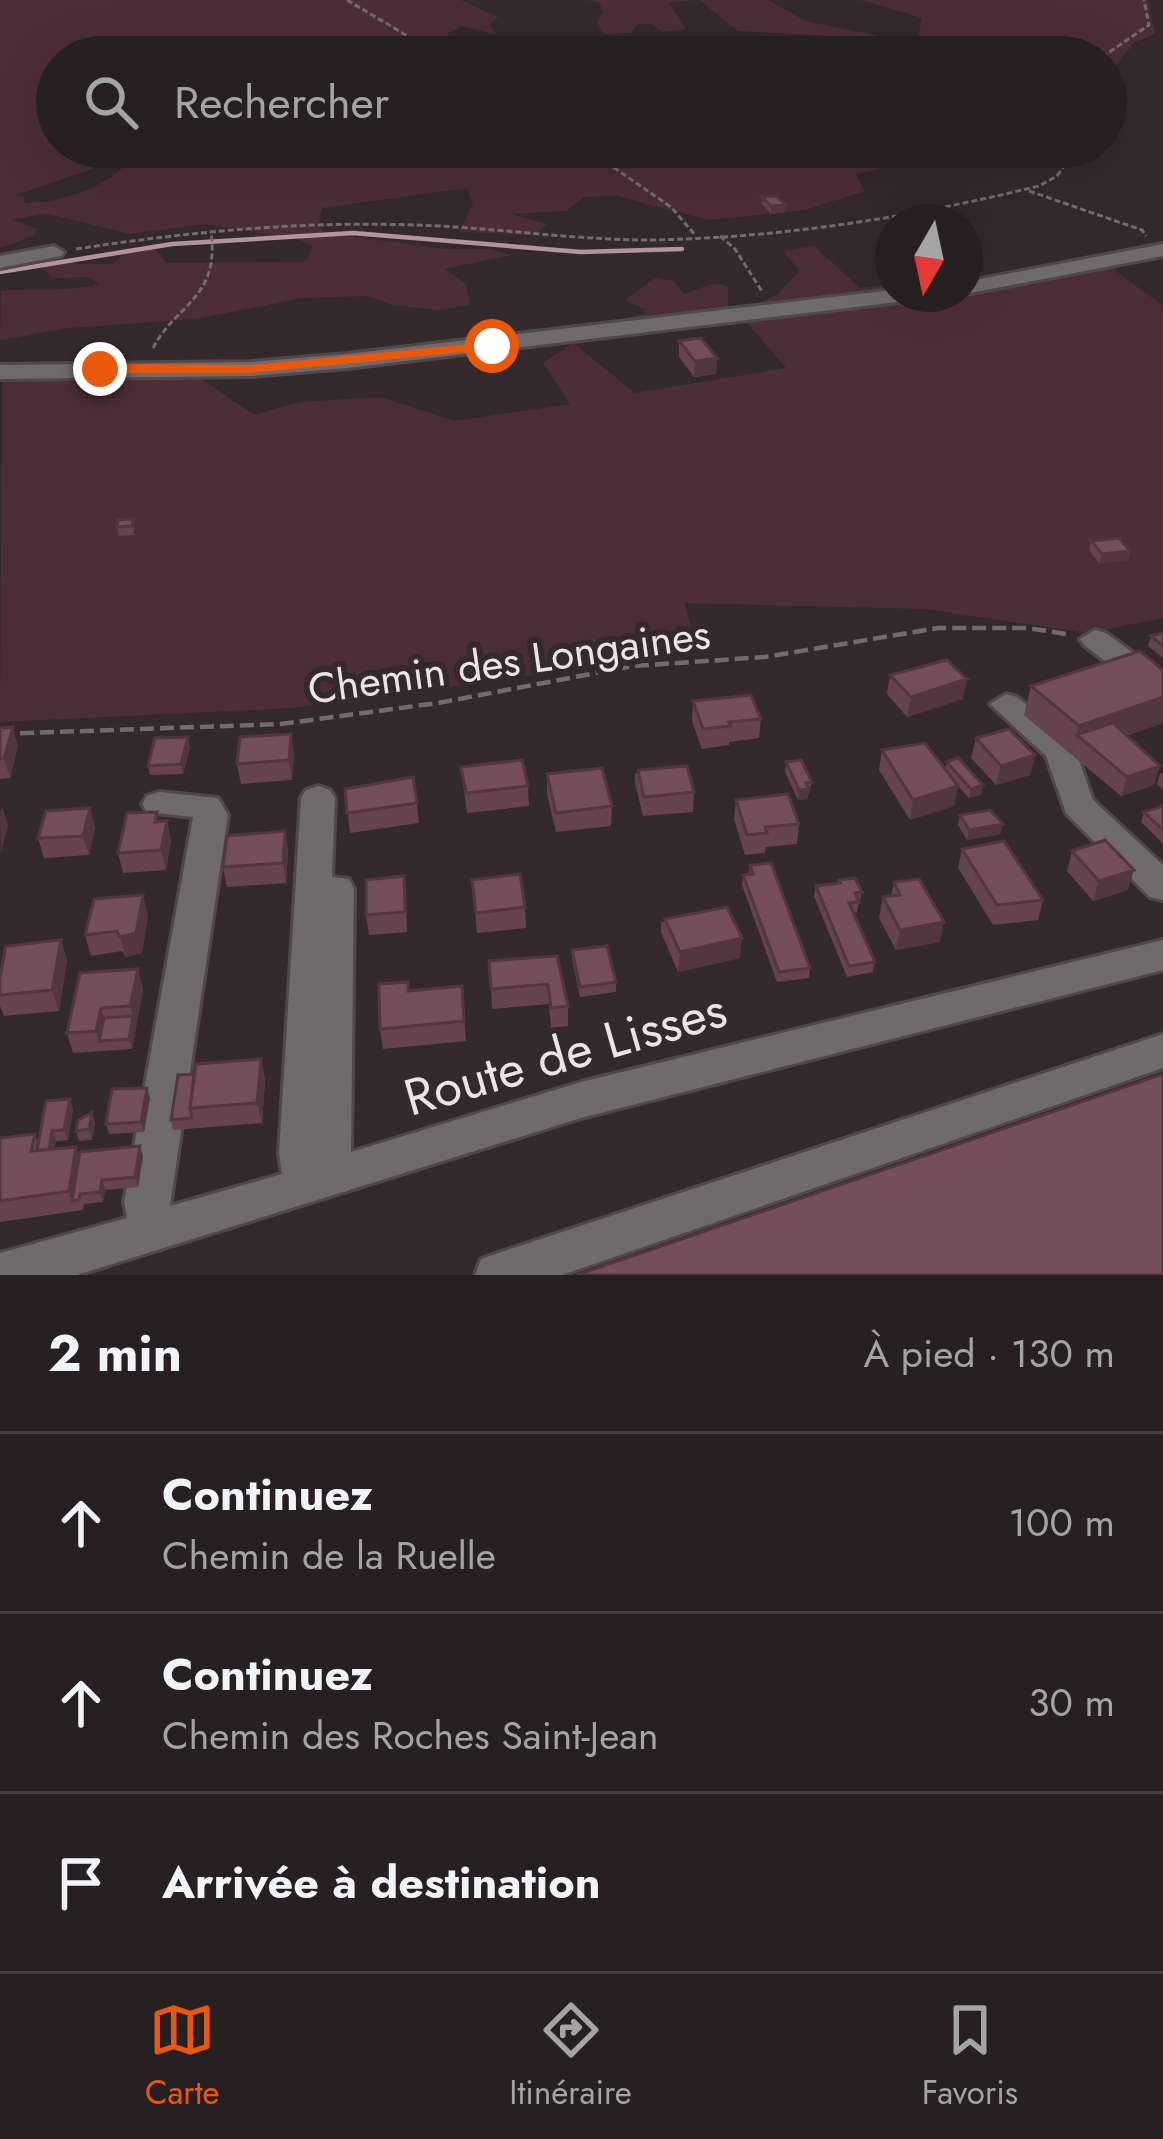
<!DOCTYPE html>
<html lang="fr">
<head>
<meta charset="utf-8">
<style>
	:root { --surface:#272022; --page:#2f282a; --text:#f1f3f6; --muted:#a4a3a5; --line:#433e40; --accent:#ea580c }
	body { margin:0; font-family:Jost,sans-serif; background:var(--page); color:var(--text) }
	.compass { position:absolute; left:875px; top:204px; width:108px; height:108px; border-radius:50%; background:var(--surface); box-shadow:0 12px 48px #0002; rotate:189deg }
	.stop { position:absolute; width:36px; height:36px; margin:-27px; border:9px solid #ea580c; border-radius:50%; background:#fff }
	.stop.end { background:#ea580c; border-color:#fff; box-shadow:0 3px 12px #0008 }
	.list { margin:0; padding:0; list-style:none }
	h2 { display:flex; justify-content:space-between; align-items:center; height:156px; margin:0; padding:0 48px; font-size:51px }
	h2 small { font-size:39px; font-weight:400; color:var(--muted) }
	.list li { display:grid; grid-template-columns:78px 1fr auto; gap:36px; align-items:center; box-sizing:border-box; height:180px; padding:0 48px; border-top:3px solid var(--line) }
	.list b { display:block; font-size:45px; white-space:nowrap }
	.list p { margin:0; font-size:39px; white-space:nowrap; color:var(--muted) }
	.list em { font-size:39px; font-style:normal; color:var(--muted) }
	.icon { flex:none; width:66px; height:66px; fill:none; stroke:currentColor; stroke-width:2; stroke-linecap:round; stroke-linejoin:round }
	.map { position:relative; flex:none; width:1163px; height:1275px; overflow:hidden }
	.search { position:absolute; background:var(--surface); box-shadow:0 12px 48px #0002; left:36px; right:36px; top:36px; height:132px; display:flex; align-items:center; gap:30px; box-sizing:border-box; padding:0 42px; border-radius:66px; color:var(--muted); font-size:45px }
	.sheet { height:696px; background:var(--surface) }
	nav { display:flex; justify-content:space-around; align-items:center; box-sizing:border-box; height:168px; border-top:3px solid var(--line); background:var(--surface); font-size:33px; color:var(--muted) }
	nav a { display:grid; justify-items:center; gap:6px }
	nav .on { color:var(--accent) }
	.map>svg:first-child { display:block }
	.green { fill:#4c2e39; fill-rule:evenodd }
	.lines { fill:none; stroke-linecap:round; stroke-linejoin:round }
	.stream { stroke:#b4949f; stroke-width:4.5 }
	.minor-casing { stroke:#51484c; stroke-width:6 }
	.path-far1 { stroke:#746b6f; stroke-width:3; stroke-dasharray:6 3; stroke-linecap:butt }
	.path { stroke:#746b6f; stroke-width:4.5; stroke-dasharray:14 6; stroke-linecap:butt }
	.minor { fill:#6f6a6b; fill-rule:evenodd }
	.wall { fill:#65434f }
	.shaded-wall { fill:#523740 }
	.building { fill:#754e5c; stroke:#523740; stroke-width:3 }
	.route { fill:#ea580c }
	.labels { text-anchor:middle; stroke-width:12; stroke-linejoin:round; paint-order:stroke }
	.street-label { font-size:42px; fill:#ebe5e7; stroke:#342a2e }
	.near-street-label { font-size:51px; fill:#ebe5e7; stroke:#342a2e }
</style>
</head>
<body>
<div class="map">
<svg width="1163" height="1275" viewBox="0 0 1163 1275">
	<rect width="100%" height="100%" fill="#342a2e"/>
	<path class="green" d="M0,0h461l37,17 -9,8 8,10 -36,-9 -14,8 2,5 34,4 -123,14h-303v90h925l-126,27 9,17 -60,19 -97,10 -91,-24 -33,1 -18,14 -54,3 35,10 -13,11 -75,-3 14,-29 -6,-15 -145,20 -4,17 7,8 121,16h45l20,6 -66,14 21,15 4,21 -31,5 -47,-5 -24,-9 -66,2 -107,21 -126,9 -69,12 1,-49c33,-4 67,2 98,-7l-12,-7 -34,1 -12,-11 12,-9 25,6h35l15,-14 27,-2 11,15 135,-1 6,-2 6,-14 -15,-7 -93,-15 -75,10 -86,-21 -31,7 24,9 -3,7 -34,12zM112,162l12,4c-20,22 -69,38 -99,37l-1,-6 -8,-2z
		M586,0h109l-26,3 17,26 -24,3 -10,-8h-14l-7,9 -27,1 -7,-12 6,-10 -4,-10z
		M699,0h69l38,21 93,19 19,-3 4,-19 -61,-18h287l7,34 -20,8 -29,35v-20h-206l-49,-20 -113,-6z
		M814,246l46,42 24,-3 -7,18 88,-9 147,-26 51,38v312l-76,15 -161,-24 -242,-6 15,50 -406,55 -293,14 2,-343 197,-2 55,38 46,-13 80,-5 75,24 115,-17 -27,-41 30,-20 62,50 151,-25 -48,-56 39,-17 23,-25 -18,-19z
		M656,278l18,3 9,13c16,-4 29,-15 45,-7v20l-112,21 10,-10 18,-4 1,-5 -21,-9z"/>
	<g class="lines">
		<path class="stream" d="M0,272l172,-28 181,-11 228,19 101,-3"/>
		<g class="minor-casing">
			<path id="minor" d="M1163,244v12l-198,38h-1l1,-12z
				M54,246l10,6 -3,4 -61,12v-12z
				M893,290v4h31l-10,6 -567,68 -95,8 -252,3v-14l252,-3 95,-8z
				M1095,630l11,3 57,42v25l-11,-3 -68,-52 -4,-6z
				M1006,694l11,3 56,46 20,57 70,65v35l-13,-3 -84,-84 -20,-57 -56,-52z
				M318,786l12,4 5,8 -3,79 17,2 5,10 -3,263 230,-70 582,-142v30l-582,148 -504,157h-77v-22l127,-35 -3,-16 69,-385 -46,-5 -5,-8 5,-8 12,-4 59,6 10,17 -58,391 112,-32 -3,-21 22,-355 5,-8z
				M1163,1034v34l-601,207h-87l6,-16 17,-6z"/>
		</g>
		<path class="path-far1" d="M347,0l79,47 5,10
			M1102,57l47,-32 -5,-25
			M584,147l87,60 25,29
			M1029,191l113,39 4,6
			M720,236l15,13 28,44
			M76,249c112,-17 224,-28 337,-24 79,2 158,15 237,15 131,-2 262,-23 389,-54l18,-10 21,-29
			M153,348c24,-45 67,-50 58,-116"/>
		<path class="path" d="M0,734l281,-10 157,-21 195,-37 132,-9 173,-29h90l38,6"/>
		<use href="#minor" class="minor"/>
	</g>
	<path class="wall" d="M762,197l23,15 -14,2 -9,-10z
		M679,341l38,17 -1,16 -22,3 -15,-20z
		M133,519l1,16 -15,1 -2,-9 1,-7z
		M1091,541l39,10 -2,9 -29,3 -10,-13z
		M1163,633v25l-15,-12 3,-10z
		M890,675l73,24 -56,18 -20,-23z
		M1031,686l132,37 -36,12 27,50 -33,11 -97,-81z
		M693,701l68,18 -2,19 -30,4v3l-27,4 -10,-28z
		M0,728l18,18 -8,32 -10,1z
		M976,738l59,17 -5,20 -34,10 -25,-27z
		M190,747l-7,27 -33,1 -2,-9z
		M882,750l63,20 2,-8 36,23 -2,10 -12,3 -12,-13 -3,21 -44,14 -31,-50z
		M294,753l-2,27 -51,4 -4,-20z
		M786,762l26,20 -5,17 -9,1 -13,-28z
		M461,767l67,19 1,20 -62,7z
		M635,773l59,19 -1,20 -50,4 -8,-33z
		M1163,773v17l-6,-6 3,-10z
		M547,774l65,32 -1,20 -55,6 -9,-38z
		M345,789l72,14 2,20 -69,10z
		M736,800l63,24 -2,20 -31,3 -1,6 -20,2 -11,-36z
		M1163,806v38l-22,-22 3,-10z
		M90,808l5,20 -6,27 -45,3 -6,-20z
		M960,815l43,9 -3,10 -33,6 -9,-15z
		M159,821h8l4,20 -5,29 -43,3 -5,-20z
		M285,831l3,20 -2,32 -59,4 -4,-20z
		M962,849l81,51 -5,20 -45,5 -35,-57z
		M1072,851l56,39 -35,11 -26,-30z
		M750,865l60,103 -1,10 -32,4 -35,-97 1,-10 6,-1z
		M472,880l53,27 1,21 -49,5z
		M839,880l23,12 -5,20 -4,1 22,49 -2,10 -26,5 -33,-81 2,-10 22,-2z
		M894,882l46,60 -44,8 -17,-32 4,-21 8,-1z
		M406,896l1,36 -38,3 -3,-20z
		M148,915l-6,38 -16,4 -4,-6 -31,5 -6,-21z
		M661,922h4l75,36 -62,14 -17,-40z
		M61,940l6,20 -8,51 -55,5 -4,-10v-29z
		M572,950l44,32v10l-36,5 -8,-37z
		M557,956l11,50v20l-17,2 -2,-24 -57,5 -3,-48z
		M80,973l63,16 -11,60 -59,4 -6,-20z
		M462,986l4,55 -83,8 -3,-20 29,-39z
		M261,1059l4,21 -3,43 -89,7 -2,-10 23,-46z
		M147,1088l3,10 -6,34 -35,2 -3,-10z
		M70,1099l3,10 -5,31 -12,1 -2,8 22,-2 3,10 61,-11 3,11 -5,30 -33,3 -2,12 -19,2 -1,6 -83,12v-84l35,-4 3,10z
		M92,1113l3,10 -3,17 -13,1 -3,-10z"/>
	<path class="shaded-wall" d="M786,205l-1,7 -14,2v-8z
		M717,358l-1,16 -22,3 1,-16z
		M1130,551l-2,9 -29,3 3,-9z
		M967,679l-4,20 -56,18 4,-20z
		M1163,697v26l-71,25 -15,-13 -6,20 8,-29z
		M13,727l5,19 -8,32 -6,-20z
		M291,734l3,19 -2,27 -3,-20z
		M188,737l2,10 -7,27 -2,-10z
		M1035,755l-5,20 -34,10 5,-19z
		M1160,766l-6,19 -33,11 6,-19z
		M983,785l-2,10 -12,3 2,-9z
		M958,786l-4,20 -44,14 3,-20z
		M809,789l-2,10 -9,1 1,-10z
		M2,806l6,19 -7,28 -1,-40z
		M90,808l5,20 -6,27 -6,-19z
		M167,821l4,20 -5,29 -5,-20z
		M1003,824l-3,10 -33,6 2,-10z
		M285,831l3,20 -2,32 -3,-20z
		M1134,870l-6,20 -35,11 6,-20z
		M143,895l5,20 -6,38 -16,4 -6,-20z
		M944,922l-4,20 -44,8 4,-20z
		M742,938l-2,20 -62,14 2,-20z
		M61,940l6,20 -8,51 -7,-21z
		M138,969l5,20 -11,60 -3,-10 4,-23 -3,-10z
		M101,1008l6,20 -8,13 -3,-10z
		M261,1059l4,21 -3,43 -5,-20z
		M147,1088l3,10 -6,34 -3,-10z
		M70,1099l3,10 -5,31 -4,-10z
		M92,1113l3,10 -3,17 -3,-11z
		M52,1131l4,10 -4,20 -4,-11z
		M140,1146l3,11 -5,30 -3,-10z
		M76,1147l7,20 -11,34 -3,-10z
		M102,1180l3,10 -2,12 -3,-10z"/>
	<path class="building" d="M776,196l10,9 -15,1 -9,-9z
		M701,338l16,20 -22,3 -16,-20z
		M133,519l-1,7 -15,1 1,-7z
		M1119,538l11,13 -28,3 -11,-13z
		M1163,633v13l-12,-10z
		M1140,651l23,19v27l-84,29 -48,-40z
		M947,660l20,19 -56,18 -21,-22z
		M751,695l10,24 -32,3 2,4 -28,3 -10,-28z
		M1113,723l47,43 -33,11 -50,-42z
		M13,727l-9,31 -4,1v-31z
		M1009,729l26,26 -34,11 -25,-28z
		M291,734l-2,26 -52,4 3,-27z
		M188,737l-7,27 -33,2 7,-28z
		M925,743l33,43 -45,14 -31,-50z
		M958,758l25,27 -12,4 -24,-27z
		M522,760l6,26 -62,7 -5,-26z
		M801,760l11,22 -6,1 3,6 -10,1 -13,-28z
		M687,766l7,26 -50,5 -6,-27z
		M602,768l10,38 -56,7 -9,-39z
		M413,777l4,26 -70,10 -2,-24z
		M788,794l11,30 -34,3 2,6 -20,2 -11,-35z
		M1163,806v24l-19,-18z
		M90,808l-7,28 -45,2 8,-27z
		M990,810l13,14 -34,6 -9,-15z
		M157,812l-2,10 12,-1 -6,29 -43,3 9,-40z
		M285,831l-2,32 -60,4 4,-31z
		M1105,840l29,30 -35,11 -27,-30z
		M1004,841l39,59 -46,5 -35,-56z
		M771,863l39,105 -31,4 -36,-97 10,-1 -3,-9z
		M520,874l5,33 -49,6 -4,-33z
		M404,876l1,36 -39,3v-35z
		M855,878l7,14 -7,1 4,9 -10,1 26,59 -26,4 -33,-80 24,-3 -1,-3z
		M919,879l25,43 -44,8 -17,-33 17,-2 -6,-13z
		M143,895l-7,38 -16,4 -3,-6 -32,4 9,-36z
		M727,907l15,31 -62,14 -15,-33z
		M61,940l-9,50 -52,5v-18l6,-31z
		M607,946l9,36 -36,5 -8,-37z
		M557,956l11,50 -17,2 -3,-24 -57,5 -2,-28z
		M138,969l-8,37 -29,2 -5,23 -29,2 13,-60z
		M408,982v9l54,-5 2,35 -84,8 -1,-45z
		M133,1016l-4,23 -30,2 5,-23z
		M261,1059l-4,44 -67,5 6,-44z
		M194,1074l-4,34 2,10 -21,2 7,-45z
		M1163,1074v201h-586z
		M147,1088l-6,34 -35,2 6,-35z
		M70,1099l-6,31 -12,1 -3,18 -12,1 9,-49z
		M92,1113l-3,16 -13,2 2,-11z
		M35,1134l-4,17 45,-4 -7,44 -69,10v-63z
		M140,1146l-5,31 -33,3 -2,12 -20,2 -1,6 -7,1 8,-49z"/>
	<path class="route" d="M492,342l5,7 -245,24h-152l-7,-4 7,-5 152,1z"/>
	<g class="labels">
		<g class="street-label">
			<text transform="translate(509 661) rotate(-8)" y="15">Chemin des Longaines</text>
		</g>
		<g class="near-street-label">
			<text transform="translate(565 1053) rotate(-16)" y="18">Route de Lisses</text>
		</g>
	</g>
</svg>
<svg class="compass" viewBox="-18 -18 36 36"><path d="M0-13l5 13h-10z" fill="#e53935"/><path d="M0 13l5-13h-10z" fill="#a4a3a5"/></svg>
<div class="stop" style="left:492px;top:346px"></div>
<div class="stop end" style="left:100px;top:369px"></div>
<div class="search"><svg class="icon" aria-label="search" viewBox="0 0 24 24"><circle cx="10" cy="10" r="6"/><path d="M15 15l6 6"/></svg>Rechercher</div>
</div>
<section class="sheet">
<h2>2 min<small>À pied · 130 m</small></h2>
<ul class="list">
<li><svg class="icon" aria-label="ahead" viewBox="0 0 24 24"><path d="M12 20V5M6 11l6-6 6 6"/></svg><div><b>Continuez</b><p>Chemin de la Ruelle</p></div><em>100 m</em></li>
<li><svg class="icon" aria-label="ahead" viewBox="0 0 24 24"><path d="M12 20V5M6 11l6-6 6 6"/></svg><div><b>Continuez</b><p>Chemin des Roches Saint-Jean</p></div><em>30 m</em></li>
<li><svg class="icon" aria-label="arrive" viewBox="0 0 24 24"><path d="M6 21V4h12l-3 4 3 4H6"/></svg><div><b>Arrivée à destination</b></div></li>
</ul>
</section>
<nav>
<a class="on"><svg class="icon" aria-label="map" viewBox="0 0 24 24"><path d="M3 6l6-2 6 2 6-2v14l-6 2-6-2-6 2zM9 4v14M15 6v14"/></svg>Carte</a>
<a><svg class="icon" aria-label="directions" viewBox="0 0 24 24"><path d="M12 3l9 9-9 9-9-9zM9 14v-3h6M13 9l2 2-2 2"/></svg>Itinéraire</a>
<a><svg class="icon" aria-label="saved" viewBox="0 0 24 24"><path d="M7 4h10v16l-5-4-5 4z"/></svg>Favoris</a>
</nav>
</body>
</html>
